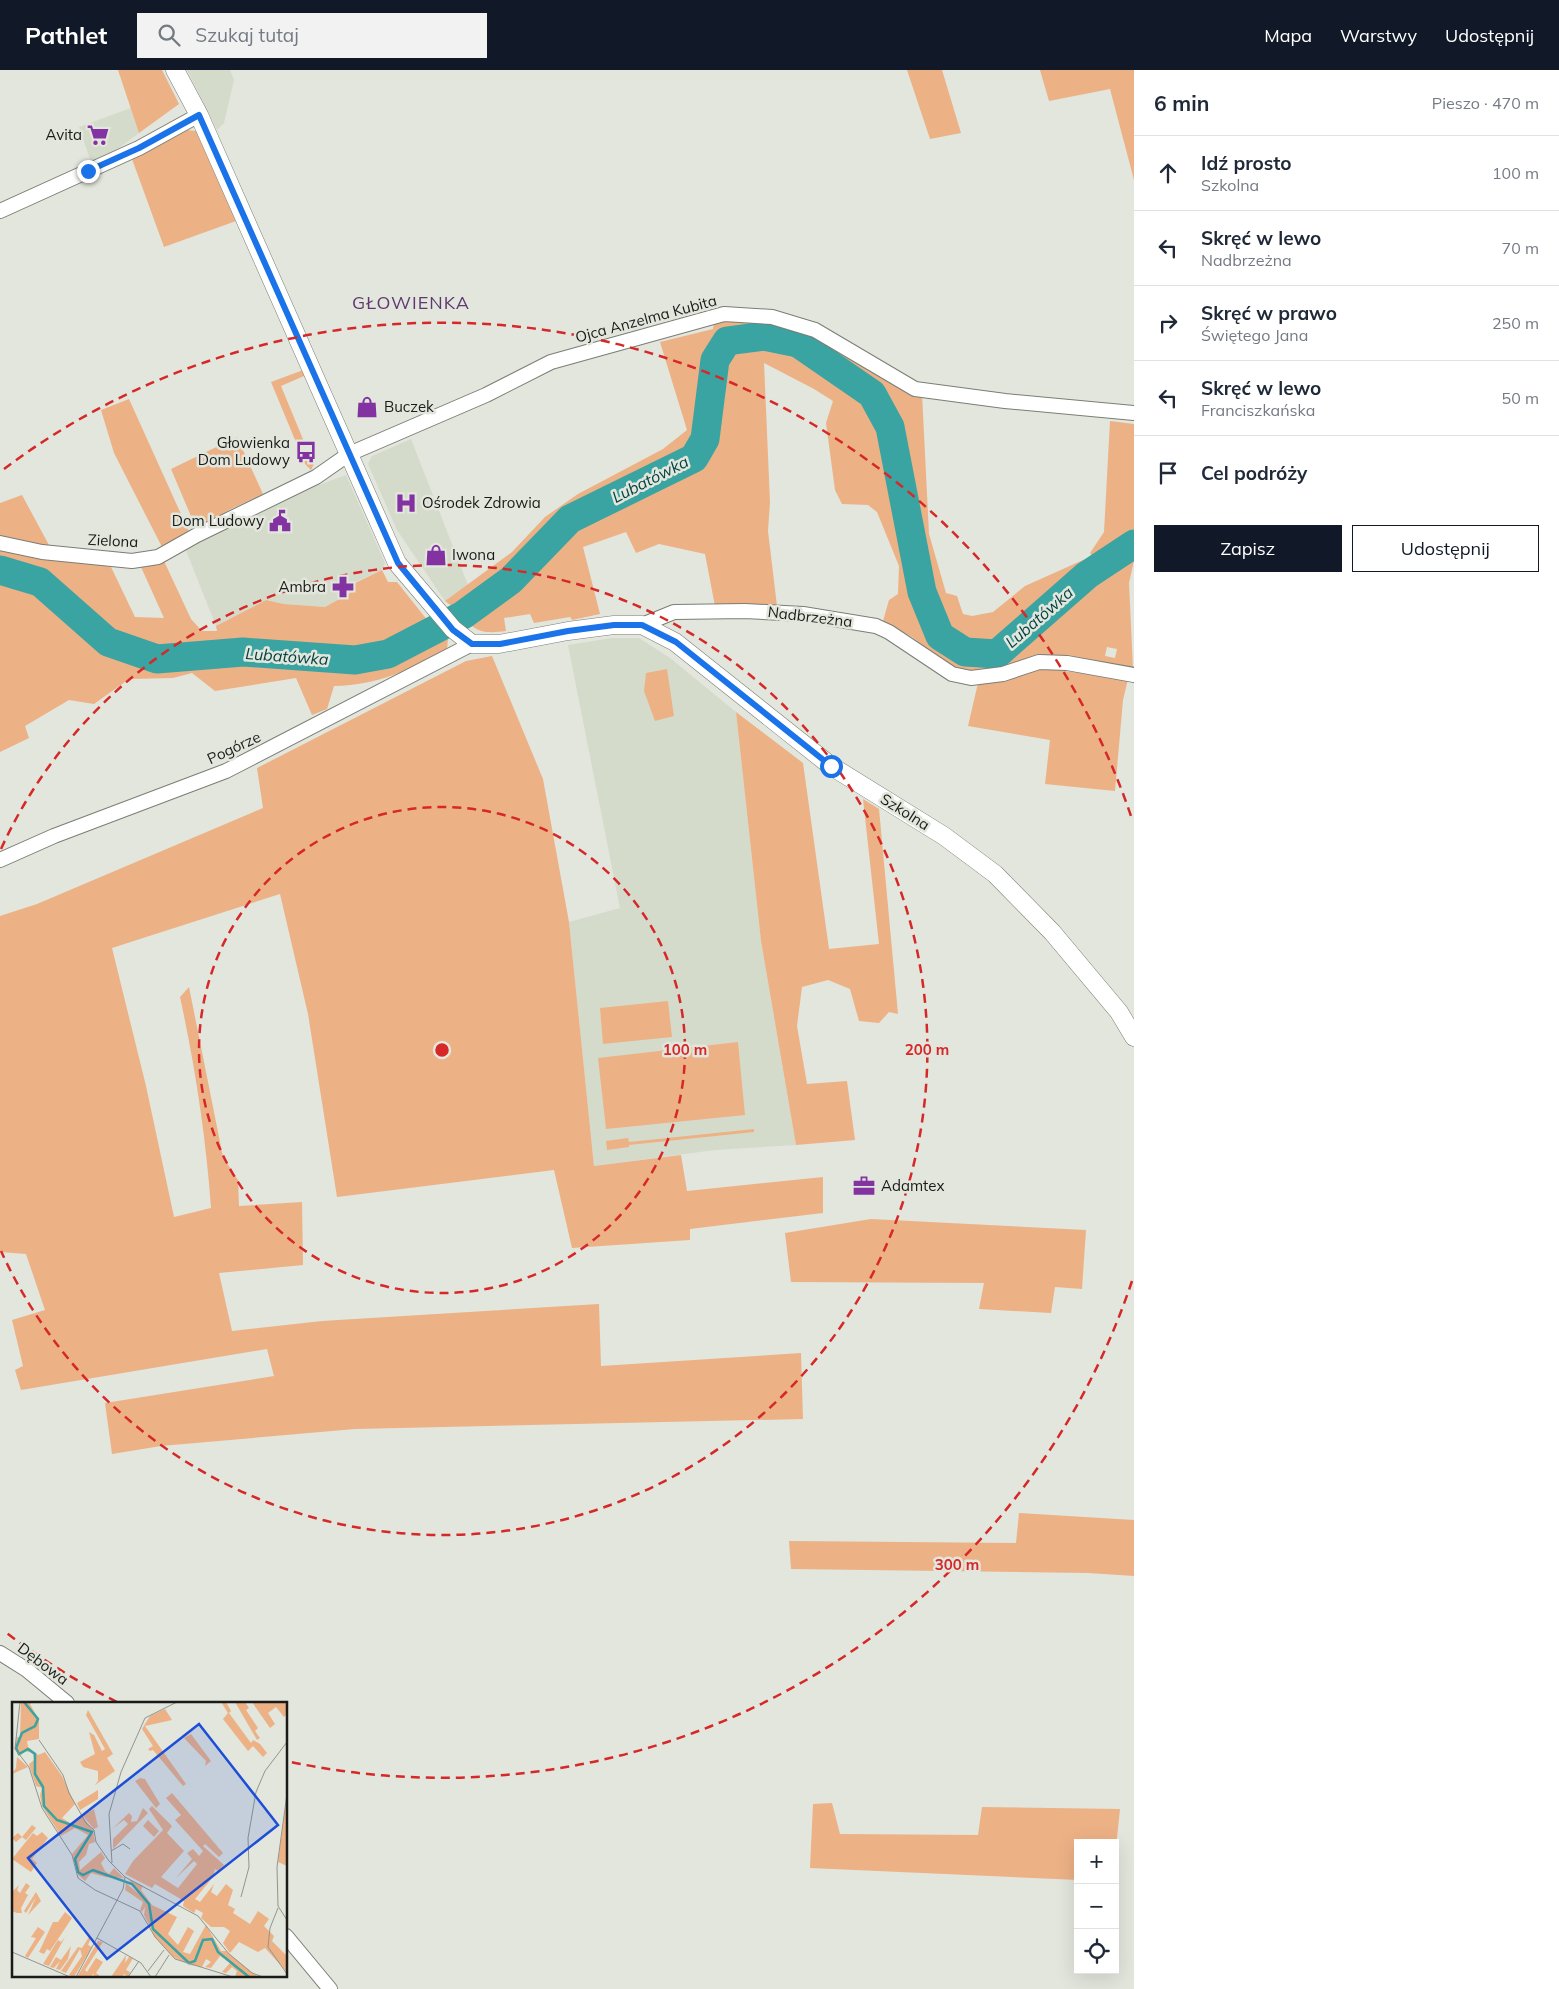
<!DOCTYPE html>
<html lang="pl">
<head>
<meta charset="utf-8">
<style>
	:root { --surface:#fff; --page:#f2f2f3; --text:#1f2937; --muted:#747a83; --line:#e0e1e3; --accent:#111827 }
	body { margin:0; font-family:Mulish,sans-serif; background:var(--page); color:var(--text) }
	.controls { position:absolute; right:15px; bottom:15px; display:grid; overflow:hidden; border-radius:0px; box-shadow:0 5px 20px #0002 }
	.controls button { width:45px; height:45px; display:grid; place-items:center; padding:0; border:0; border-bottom:1px solid var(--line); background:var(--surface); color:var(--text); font:25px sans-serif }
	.stop { position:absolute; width:15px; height:15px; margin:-11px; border:4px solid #1a73e8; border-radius:50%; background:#fff }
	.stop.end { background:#1a73e8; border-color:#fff; box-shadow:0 1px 5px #0008 }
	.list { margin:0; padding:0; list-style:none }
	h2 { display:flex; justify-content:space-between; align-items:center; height:65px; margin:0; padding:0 20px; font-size:21px }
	h2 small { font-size:16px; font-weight:400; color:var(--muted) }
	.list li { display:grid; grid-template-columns:32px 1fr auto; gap:15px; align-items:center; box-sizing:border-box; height:75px; padding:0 20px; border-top:1px solid var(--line) }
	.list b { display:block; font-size:19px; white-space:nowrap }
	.list p { margin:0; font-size:16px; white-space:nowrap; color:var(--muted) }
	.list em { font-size:16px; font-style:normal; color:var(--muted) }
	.actions { display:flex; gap:10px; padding:15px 20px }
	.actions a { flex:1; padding:11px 0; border:1px solid var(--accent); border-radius:0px; text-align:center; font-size:18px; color:var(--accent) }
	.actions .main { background:var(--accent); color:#fff }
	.icon { flex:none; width:28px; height:28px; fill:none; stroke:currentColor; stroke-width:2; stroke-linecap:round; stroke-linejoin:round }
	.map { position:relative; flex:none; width:1134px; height:1919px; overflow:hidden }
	header { display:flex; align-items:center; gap:30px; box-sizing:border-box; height:70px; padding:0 25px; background:var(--accent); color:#fff }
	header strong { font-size:24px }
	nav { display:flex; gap:28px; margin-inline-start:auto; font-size:18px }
	.search { width:350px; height:45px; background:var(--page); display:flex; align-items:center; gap:12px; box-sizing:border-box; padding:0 18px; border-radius:0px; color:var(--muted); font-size:19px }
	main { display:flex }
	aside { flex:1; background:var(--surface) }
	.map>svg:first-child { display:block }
	.built { fill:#d5dbcb }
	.green { fill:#edb186; fill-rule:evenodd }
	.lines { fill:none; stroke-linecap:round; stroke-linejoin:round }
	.river { stroke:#39a4a1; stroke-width:29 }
	.minor-casing { stroke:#7a7e75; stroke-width:16 }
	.tertiary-casing { stroke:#7a7e75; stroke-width:19 }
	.minor { stroke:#fff; stroke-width:14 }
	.tertiary { stroke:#fff; stroke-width:18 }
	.route { stroke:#1a73e8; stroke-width:6 }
	.ring { fill:none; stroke:#d62828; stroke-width:2.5; stroke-dasharray:9 6 }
	.labels { text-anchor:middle; stroke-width:5; stroke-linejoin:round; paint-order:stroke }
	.poi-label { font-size:15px; fill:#1a1b18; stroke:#e2e6dc; text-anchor:end }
	.street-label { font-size:15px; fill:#1a1b18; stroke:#e2e6dc }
	.water-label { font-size:16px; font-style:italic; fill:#004342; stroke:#e2e6dc }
	.quarter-label { font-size:18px; letter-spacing:1px; fill:#5f3870; stroke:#e2e6dc }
	.inset-river { fill:none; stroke:#39a4a1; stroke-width:2.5 }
	.inset-road { fill:none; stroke:#92958e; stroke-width:1 }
	.view { fill:#1d4ed8; fill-opacity:0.15; stroke:#1d4ed8; stroke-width:2.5 }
	.inset-edge { fill:none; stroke:#1a1b18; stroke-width:2.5 }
	.centre { fill:#d62828; stroke:#e2e6dc; stroke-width:2.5 }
	.ring-label { font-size:15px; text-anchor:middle; font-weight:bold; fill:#d62828; stroke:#e2e6dc; stroke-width:5; stroke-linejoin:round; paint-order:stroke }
</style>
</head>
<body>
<header>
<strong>Pathlet</strong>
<div class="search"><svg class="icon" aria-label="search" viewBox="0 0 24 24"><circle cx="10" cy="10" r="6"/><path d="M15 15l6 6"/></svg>Szukaj tutaj</div>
<nav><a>Mapa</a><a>Warstwy</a><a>Udostępnij</a></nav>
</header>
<main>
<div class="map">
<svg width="1134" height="1919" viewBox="0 0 1134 1919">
	<rect width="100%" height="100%" fill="#e2e6dc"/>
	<path class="built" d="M187,0h43l4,10 -10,43 -7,7z
		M131,38l8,25 -27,20 -21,9 -12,-35z
		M411,369l57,146 -23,16 -48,-71 -29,-66 4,-8z
		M346,405l39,88 -3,7 -31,14 4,7 -30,16 -41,-3 -18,-4 -50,26 -31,-78 118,-57z
		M612,568h27l31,20 66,54 25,229 35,204 -81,5 -121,16 -25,-244 51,-14 -52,-263z"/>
	<path class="green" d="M118,0h44l17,34 -40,29z
		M907,0h35l19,63 -31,6z
		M1040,0h94v110l-24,-91 -61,12z
		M186,60l10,1 40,90 -72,26 -32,-88z
		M744,250l44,7 37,13 83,54h14l7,140 17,59 11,3 6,18 9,2 21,-4 32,-26 67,-30 -2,-3 14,-21 6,-111 24,3v137l-5,22 4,86 -127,-2 -33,7 -19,-4 -42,-33 -29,-16 6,-21 9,-6 1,-28 -22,-54 -9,-7 -26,-1 -7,-14 -9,-67 7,-22 -19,-12 -50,-26 6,139 -2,29 9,75h-62l-10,-52 -46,-10 -23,9 -10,-21 -43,15 17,67 -28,6 -2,-3 -36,6 -4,-9 -26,4 2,13c-16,2 -28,3 -39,-10l39,-27 58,-57 25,-18 -5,-12 -30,20 -47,48 -38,31 -16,1 -8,-6 67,-49 33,-35 33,-23 85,-45 24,-19 -27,-88 53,-13 1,-8zM1107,577l10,2 -2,9 -10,-2z
		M306,299l1,4 -3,3 -23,10 24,58 -4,3 4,9 5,-1 4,9 -3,6 -6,-6 -34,-82z
		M129,329l61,135 -27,15 -49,-96 -13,-43z
		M237,367l26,57 -34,16 -23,16 -10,2 -25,-59z
		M22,425l28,52 -50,-11v-33z
		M0,478l111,19 24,50 29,1 -23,-51 23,-6 27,58 11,12h15l-1,-5 50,-26 18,4 41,3 29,-16 -3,-6 31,-15 6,12h9l31,39 -43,25 -39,7 -97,-9 -40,4 2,14 20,-4c45,2 107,16 149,5 22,-5 43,-18 64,-28l4,3 -1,12c-39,20 -68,35 -113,36l-7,23 -15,6 -16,-37 -81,13 -23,-18 -19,5 -44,1 -35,25 -25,-4 -44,26 4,12 -29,14z
		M492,586l51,123 26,143 25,244 87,-11 6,36 136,-14v36l-133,16v11l-118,8 -18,-78 -217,27 -29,-183 -28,-120 -168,54 34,138 28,131 37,-9c-5,-71 -16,-142 -31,-211l9,-10 34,170 15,23 1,26 63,-4 1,63 -84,8 13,58 90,-10 277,-17 2,62 200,-13 2,66 -448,10 -194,17 -49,8 -7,-51 169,-27 -7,-27 -246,41 -6,-20 8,-4 -11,-46 33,-10 -19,-56 -26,-2v-336l37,-12 226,-96 -6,-40 209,-107z
		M1039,598l89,11 -5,21 -8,91 -70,-7 5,-44 -82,-14 10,-43z
		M667,599l7,47 -19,5 -11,-30 2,-18z
		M736,642l67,51 26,186 50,-5 -16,-145 16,10 19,205 -9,-2 -10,11 -20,-2 -9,-32 -22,-9 -26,7 -5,39 10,58 40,-3 8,59 -59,5 -35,-204z
		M668,931l4,36 -69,7 -3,-36z
		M738,972l7,73 -139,14 -8,-71z
		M754,1059v3l-125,13v2l-22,3 -1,-9 22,-3 1,4z
		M871,1149l215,11 -4,59 -27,-2 -4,26 -72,-4 5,-26 -193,-1 -6,-49z
		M1019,1443l115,7v56l-46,-3 -297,-4 -2,-28 227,2z
		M832,1733l8,31 138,1 4,-28 138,2 -5,48v-14h-37v37l-268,-12 3,-64z"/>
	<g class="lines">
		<path class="river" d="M0,500l40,12 68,60 49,17 86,-7 112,8 33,-6 75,-39 48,-35 59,-61 124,-61 11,-19 10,-79 12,-19 37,-5 34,7 74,51 18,33 32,165 18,44 25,16 32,2 90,-79 47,-31"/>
		<g class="minor-casing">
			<path id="minor" d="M0,141l139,-63 60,-33
				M0,473l42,9 90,9 26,-4 39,-22 119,-58 33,-23 137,-59 65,-33 173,-48 48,3 43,13 100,59 90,12 129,12
				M642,555l32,-13 71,-1 58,3 73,12 13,6 63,42 19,4 32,-4 36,-12 28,1 67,12
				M0,790l54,-24 172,-65 246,-127
				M0,1583l27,17 40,33
				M286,1866l44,53"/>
		</g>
		<g class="tertiary-casing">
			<path id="tertiary" d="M175,0l24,45 198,448 56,66 19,15h27l69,-13 46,-6h28l33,17 156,124 113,70 51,38 57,58 67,80 15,25"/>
		</g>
		<use href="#minor" class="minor"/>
		<use href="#tertiary" class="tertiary"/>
	</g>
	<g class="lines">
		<path class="route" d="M88,101l51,-23 60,-33 199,448 55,67 19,14h28l68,-13 46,-6h28l34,17 155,124"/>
	</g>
	<g class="ring">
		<circle cx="442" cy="980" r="243"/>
		<path d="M1 779A485 485 0 1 1 1 1181"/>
		<path d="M1132 1211A728 728 0 0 1 291 1692M117 1632A728 728 0 0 1 4 1561M4 399A728 728 0 0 1 1132 749"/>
	</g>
	<defs>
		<g id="supermarket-bare" transform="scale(1.725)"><path d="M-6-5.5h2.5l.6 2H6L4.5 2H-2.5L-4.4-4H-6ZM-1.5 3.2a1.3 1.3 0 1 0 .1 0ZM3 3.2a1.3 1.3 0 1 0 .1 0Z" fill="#8232a1" stroke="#e2e6dc" stroke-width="2.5" paint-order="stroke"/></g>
		<g id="shop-bare" transform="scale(1.725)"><path d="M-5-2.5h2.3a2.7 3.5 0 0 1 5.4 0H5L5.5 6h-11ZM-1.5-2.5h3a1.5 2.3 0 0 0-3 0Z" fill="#8232a1" stroke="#e2e6dc" stroke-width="2.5" paint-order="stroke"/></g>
		<g id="bus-bare" transform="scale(1.725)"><path d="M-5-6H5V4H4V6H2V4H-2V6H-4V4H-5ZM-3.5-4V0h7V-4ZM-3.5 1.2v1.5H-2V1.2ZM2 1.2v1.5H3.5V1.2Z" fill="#8232a1" stroke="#e2e6dc" stroke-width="2.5" paint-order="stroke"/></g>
		<g id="hospital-bare" transform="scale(1.725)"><path d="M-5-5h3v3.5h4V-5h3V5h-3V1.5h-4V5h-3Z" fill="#8232a1" stroke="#e2e6dc" stroke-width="2.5" paint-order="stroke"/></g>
		<g id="civic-bare" transform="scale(1.725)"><path d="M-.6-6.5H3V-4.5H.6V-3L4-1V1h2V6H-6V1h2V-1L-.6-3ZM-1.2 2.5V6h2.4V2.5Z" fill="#8232a1" stroke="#e2e6dc" stroke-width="2.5" paint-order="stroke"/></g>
		<g id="pharmacy-bare" transform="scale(1.725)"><path d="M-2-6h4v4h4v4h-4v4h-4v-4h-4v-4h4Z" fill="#8232a1" stroke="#e2e6dc" stroke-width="2.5" paint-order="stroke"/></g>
		<g id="office-bare" transform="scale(1.725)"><path d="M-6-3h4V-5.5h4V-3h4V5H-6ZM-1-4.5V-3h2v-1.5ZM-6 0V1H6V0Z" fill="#8232a1" stroke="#e2e6dc" stroke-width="2.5" paint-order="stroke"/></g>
	</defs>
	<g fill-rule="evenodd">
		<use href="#supermarket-bare" x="98" y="65"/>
		<use href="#shop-bare" x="367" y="337"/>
		<use href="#bus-bare" x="306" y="382"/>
		<use href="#hospital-bare" x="406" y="433"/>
		<use href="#civic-bare" x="280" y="451"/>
		<use href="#shop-bare" x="436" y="485"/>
		<use href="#pharmacy-bare" x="343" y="517"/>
		<use href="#office-bare" x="864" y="1116"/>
	</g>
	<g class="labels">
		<g class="poi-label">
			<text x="82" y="70">Avita</text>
			<text x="384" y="342" text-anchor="start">Buczek</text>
			<text x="290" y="378">Głowienka<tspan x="290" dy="17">Dom Ludowy</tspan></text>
			<text x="422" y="438" text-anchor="start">Ośrodek Zdrowia</text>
			<text x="264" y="456">Dom Ludowy</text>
			<text x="452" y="490" text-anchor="start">Iwona</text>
			<text x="326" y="522">Ambra</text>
			<text x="881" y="1121" text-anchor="start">Adamtex</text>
		</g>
		<g class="street-label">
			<text transform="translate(646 249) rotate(-15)" y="5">Ojca Anzelma Kubita</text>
			<text transform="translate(113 471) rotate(3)" y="5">Zielona</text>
			<text transform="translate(810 547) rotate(7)" y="5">Nadbrzeżna</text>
			<text transform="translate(234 678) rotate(-25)" y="5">Pogórze</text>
			<text transform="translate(905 742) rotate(32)" y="5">Szkolna</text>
			<text transform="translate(43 1594) rotate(37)" y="5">Dębowa</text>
		</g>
		<g class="water-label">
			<text transform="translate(650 409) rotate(-27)" y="6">Lubatówka</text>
			<text transform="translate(1039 547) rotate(-41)" y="6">Lubatówka</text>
			<text transform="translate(287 586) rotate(4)" y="6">Lubatówka</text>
		</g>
		<g class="quarter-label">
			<text x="411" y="239">GŁOWIENKA</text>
		</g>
	</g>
	<g transform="translate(12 1632)">
		<rect width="275" height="275" fill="#e2e6dc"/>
		<path d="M9,0h12l-3,2 9,16v19l-12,2 1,6 10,8 7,-3 17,24 13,28 -13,14 10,6 10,-8 11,14 2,12 -6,2 -3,11 -7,7 1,8 21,-18 4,6 -4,5 4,8 4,3 5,-6 10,10 -18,-1 17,5 -32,-9 -6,8 -7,-6 -6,-21 16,-19 -13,-7 -14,8 -19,-30 -2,-11 2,-7 -6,-2 -7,-22 5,-4 -1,-7 -8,-2 -5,5 -5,-8 2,-11h3zM209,0h5l5,9 -2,2 22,30 2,-3 7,4 7,9 -4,4 -10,-11 -5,5 -25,-32 5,-6zM223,0h10l4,6 -3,2 12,18 -3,3 5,7 -3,2zM240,0h34l1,12 -3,3 -8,-10 -8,6 7,11 -5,4zM153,7l7,11 -27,6 41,58 -3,2 -30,-36 -3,1 -2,-2 5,-3 -11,-17 8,-13zM76,8l25,44 -6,4 8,13 -20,14 3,-4v-10l-15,-4 -3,-5 15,-8 -6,-22 5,3 8,16 3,-2 -19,-34zM179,32l20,27 -6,5 1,-5 -22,-23zM5,55l11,10 -16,7 4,-6zM128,76l5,1 15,25 -4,4 -21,-27zM86,88v9l-18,11 -3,-7zM160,91l51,60 -4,4 -14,-13 -2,2 21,19 -6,6 -3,-2 -2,8 -18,22 5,3 14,-18 -3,8 6,4 9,-12 7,6 -5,15 7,4 -2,4 17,11 8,-13 11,8 -5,7 10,10 -2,5 15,15v16l-22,-24 -7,4 -19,-10 -9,11 -7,-10 7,-12 -6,-4h-13l-10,-9 2,-5 -7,-4 -2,4 -11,-7 1,-5 -5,-3 -24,-14 -3,4 -27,-14 8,-13 30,-31 -14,-21 3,-3 20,20 -5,7 17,18 -23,26 17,11 19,-24 -3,-3 -18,17 16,-19 -5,-6 6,-4 6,7 4,-5 -28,-31 6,-5 -15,-17zM275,93v71l-9,-4zM131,106l5,5 -35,36v-10l15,-15 -4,-4 -12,9 17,-16 3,3 -1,6 6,-1zM82,107l4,18 -4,2 -11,-13zM136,118l11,11 -5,6 -11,-11zM20,123l4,3 -10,12 -4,-3 -6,5 -4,-4 6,-5 4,4zM30,130l6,6 -16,21 5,4 -6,9 -19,-13 21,-26 4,3zM116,177l15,7 -2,4 11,15 25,12 -9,17 10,11 10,-18 6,4 -11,21 7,2 16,-29 15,26h5l32,26h-23l2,-6 -5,-4 -6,6 -4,-1 8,-9 -10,-7 -9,12 -6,-1 6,-5 -5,-3 -4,8 -12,-2 -17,-8 -18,-20 -11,-22 1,-8 -3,5 -2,-2 3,-8 -18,-12 1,-7 19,16zM14,181l4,3 -5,7 3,2 -7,13 1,5h-5l-5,-2v-19l7,-7 -2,5 3,3zM24,190l5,9 -13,14 8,-18 -10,16 -2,-2zM53,210l7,6 -22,33 -3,-2 -3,5 -5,-2 14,-30h5zM26,225l7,5 -17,26 -3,-2 11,-18 -5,-1zM53,235l-16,29 -6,-2 15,-24 3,2zM77,235l2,1 -3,7 4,2 -18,30 -5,-2 13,-19 -2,-7 -14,24 -5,-2 17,-24 4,1zM86,239l5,1 -18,28 2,2 9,-14 7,4 -7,11 4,3 -7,1 1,-4 -3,4h-14zM59,244l-3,13 -8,11 -4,-1 4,-8 -6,7 -4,-1 6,-10 5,3zM114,253l-1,8 4,-6 4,1 -7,12 4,2 -2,5 -4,-3 -2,3h-11z" fill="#edb186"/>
		<path class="inset-river" d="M12,0l14,17 -3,7 -13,7 -6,15 3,6 9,-5 7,5v20l8,13 1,19 13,14 35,12 -17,27 3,13 5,3 10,-5 39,14 17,20 4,25 36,34 6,-2 8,-21 9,-1 6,13 31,25"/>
		<path class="inset-road" d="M8,0l-5,47 14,18 13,41 30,47 6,23 17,12 45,21 15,26 20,22 58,18M27,38l24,35 6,18 17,30 8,7 2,12 13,19 16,16 73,39 31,38 23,19 11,4M275,92l-10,73 1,39 9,14M99,149l12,-7 7,5M100,161l-3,-49 12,-42 24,-54 32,-16M229,195l8,-30 -1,-29 8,-46 9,-21 22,-29M266,206l-8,20 -2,19 19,27M85,236l44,25 10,14M0,250l58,25M136,269l16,-21M64,275l47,-88 2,-12M116,275l11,-16M143,275l14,-22"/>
		<path class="view" d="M187,22l79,101 -171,134 -79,-101z"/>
		<rect width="275" height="275" class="inset-edge"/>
	</g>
	<circle cx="442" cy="980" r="8" class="centre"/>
	<g class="ring-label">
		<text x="685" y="985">100 m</text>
		<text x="927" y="985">200 m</text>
		<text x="957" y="1500">300 m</text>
	</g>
</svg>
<div class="controls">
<button>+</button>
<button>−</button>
<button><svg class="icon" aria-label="locate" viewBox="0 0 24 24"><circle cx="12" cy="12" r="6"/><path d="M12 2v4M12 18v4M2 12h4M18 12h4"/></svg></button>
</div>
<div class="stop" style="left:831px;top:696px"></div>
<div class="stop end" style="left:88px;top:101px"></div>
</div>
<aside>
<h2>6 min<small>Pieszo · 470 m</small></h2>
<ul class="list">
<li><svg class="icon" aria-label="ahead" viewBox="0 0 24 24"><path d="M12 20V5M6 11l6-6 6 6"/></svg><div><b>Idź prosto</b><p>Szkolna</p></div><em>100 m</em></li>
<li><svg class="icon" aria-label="left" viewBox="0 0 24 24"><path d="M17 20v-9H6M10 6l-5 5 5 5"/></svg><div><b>Skręć w lewo</b><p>Nadbrzeżna</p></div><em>70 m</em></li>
<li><svg class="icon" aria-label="right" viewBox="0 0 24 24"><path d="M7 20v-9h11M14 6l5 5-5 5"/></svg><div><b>Skręć w prawo</b><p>Świętego Jana</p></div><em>250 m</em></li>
<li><svg class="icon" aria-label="left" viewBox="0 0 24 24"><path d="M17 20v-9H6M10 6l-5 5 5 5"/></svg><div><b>Skręć w lewo</b><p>Franciszkańska</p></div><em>50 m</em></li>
<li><svg class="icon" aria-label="arrive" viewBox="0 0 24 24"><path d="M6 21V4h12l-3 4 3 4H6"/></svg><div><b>Cel podróży</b></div></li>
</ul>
<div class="actions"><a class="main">Zapisz</a><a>Udostępnij</a></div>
</aside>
</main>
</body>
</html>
